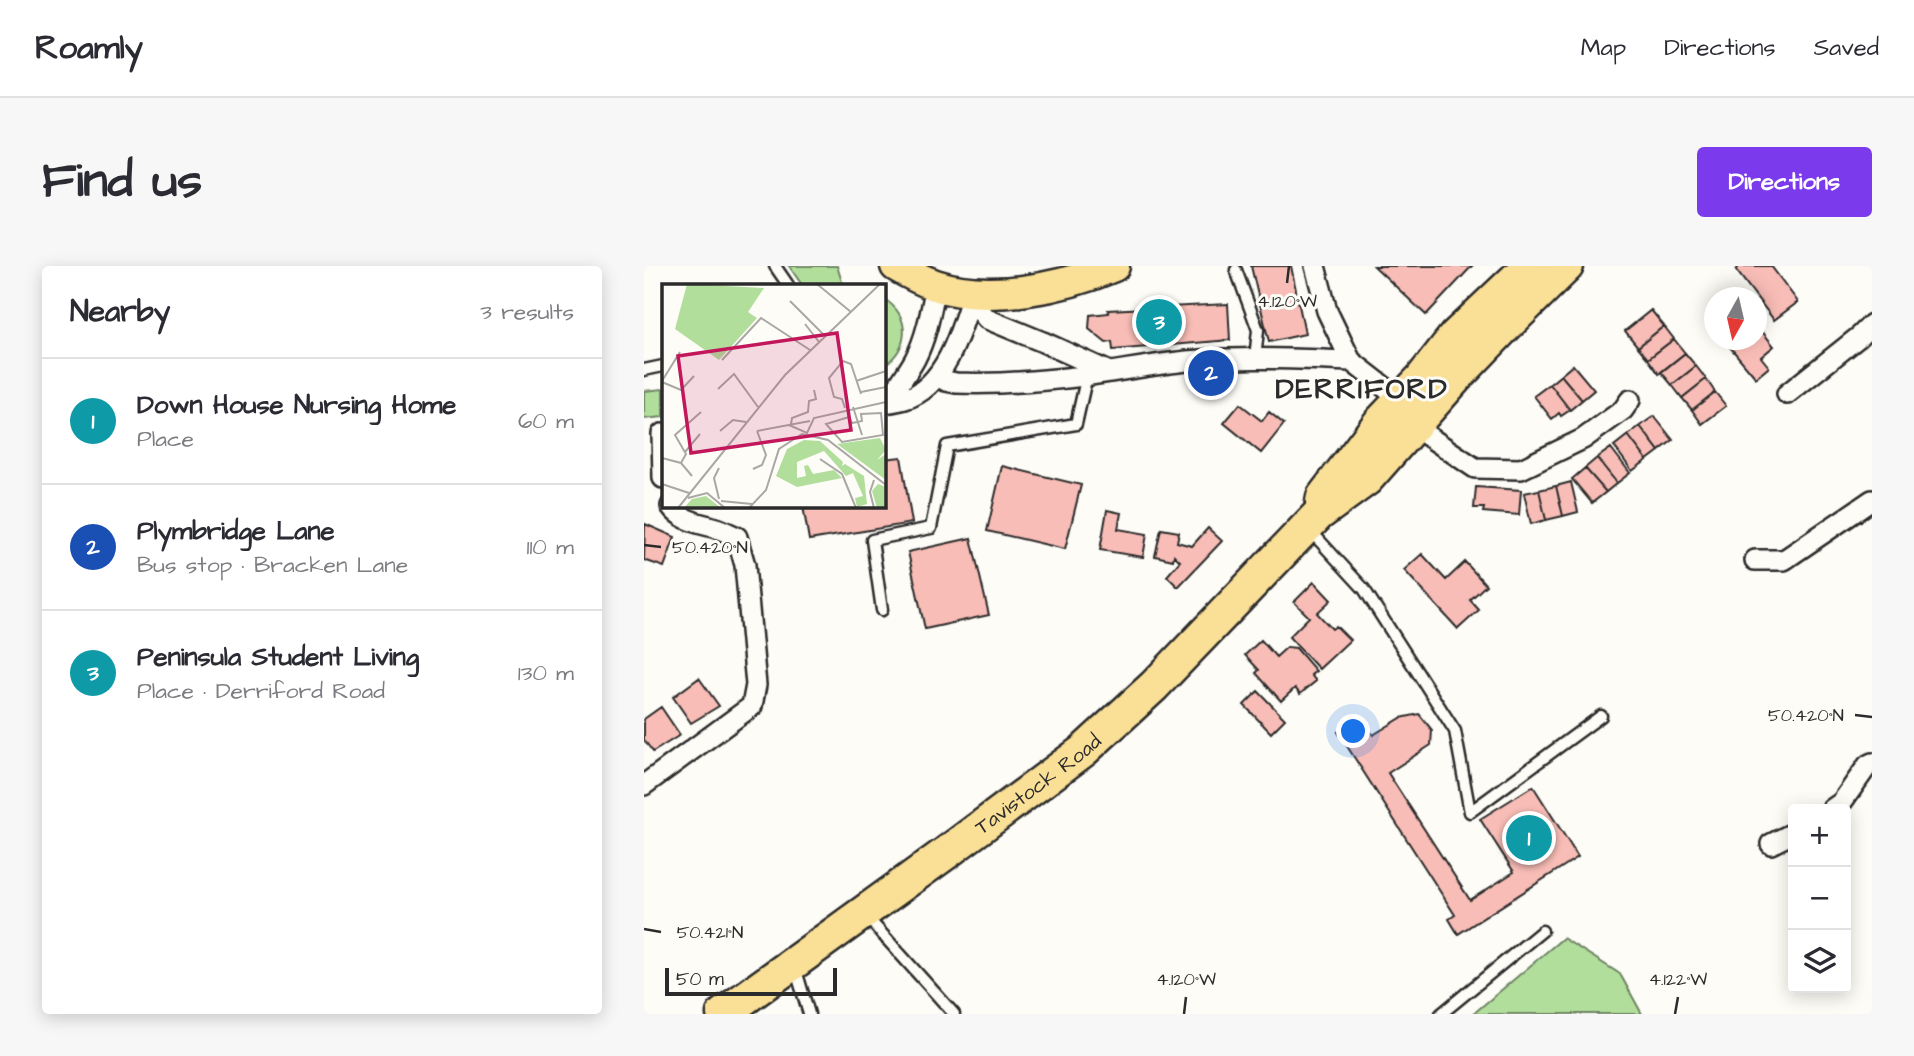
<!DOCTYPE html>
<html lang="en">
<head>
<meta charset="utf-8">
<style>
	:root { --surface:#fff; --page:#f7f7f7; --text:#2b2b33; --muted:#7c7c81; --line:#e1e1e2; --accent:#7c3aed }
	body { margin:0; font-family:"Architects Daughter",sans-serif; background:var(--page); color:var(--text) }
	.controls { position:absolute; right:21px; bottom:21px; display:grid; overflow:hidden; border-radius:7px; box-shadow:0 4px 18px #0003 }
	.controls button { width:63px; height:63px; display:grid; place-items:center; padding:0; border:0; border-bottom:2px solid var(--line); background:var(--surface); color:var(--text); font:35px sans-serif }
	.compass { position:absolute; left:1060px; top:21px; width:63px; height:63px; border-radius:50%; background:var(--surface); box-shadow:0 4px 18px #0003; rotate:188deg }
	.scale { position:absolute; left:21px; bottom:18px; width:172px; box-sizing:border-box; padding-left:7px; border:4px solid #2b2b2b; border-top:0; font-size:19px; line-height:24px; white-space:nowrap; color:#2b2b2b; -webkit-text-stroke:5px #fdfcf7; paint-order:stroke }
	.you { position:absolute; left:710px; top:466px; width:24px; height:24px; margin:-18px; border:5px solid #fff; border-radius:50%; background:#1a73e8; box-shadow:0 0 0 10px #1a73e833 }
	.badge { display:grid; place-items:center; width:46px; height:46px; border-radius:50%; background:var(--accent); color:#fff; font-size:23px; font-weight:700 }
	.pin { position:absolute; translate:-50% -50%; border:4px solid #fff; box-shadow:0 2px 7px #0006 }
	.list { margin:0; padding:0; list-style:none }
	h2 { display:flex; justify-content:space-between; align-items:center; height:91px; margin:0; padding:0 28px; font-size:30px }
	h2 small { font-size:23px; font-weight:400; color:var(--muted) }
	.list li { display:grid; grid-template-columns:46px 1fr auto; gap:21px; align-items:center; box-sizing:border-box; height:126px; padding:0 28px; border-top:2px solid var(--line) }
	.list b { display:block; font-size:26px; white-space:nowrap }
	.list p { margin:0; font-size:23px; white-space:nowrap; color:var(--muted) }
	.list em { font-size:23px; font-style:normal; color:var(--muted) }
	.icon { flex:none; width:38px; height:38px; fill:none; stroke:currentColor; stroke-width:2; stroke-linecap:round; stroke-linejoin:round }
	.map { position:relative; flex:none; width:1228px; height:748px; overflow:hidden; border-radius:7px }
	header { display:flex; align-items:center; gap:42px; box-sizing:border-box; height:98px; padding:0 35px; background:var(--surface); border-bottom:2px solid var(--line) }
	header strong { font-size:33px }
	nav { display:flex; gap:38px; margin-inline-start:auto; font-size:24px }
	.intro { display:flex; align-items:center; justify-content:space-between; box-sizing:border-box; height:168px; padding:0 42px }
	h1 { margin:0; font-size:49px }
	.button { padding:18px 32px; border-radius:7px; background:var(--accent); color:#fff; font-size:24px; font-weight:700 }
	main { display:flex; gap:42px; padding:0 42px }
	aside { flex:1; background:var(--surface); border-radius:7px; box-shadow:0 4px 18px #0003 }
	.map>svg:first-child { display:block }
	.green { fill:#b2de9c; stroke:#6e8464; stroke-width:2 }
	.building { fill:#f8bdb6; stroke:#2b2b2b; stroke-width:2 }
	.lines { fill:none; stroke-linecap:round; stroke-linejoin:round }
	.service-casing { stroke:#2b2b2b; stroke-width:15 }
	.minor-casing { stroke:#2b2b2b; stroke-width:24 }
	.primary-casing { stroke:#2b2b2b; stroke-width:35 }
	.trunk-casing { stroke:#2b2b2b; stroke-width:37 }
	.service { stroke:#fdfcf7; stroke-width:10 }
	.minor { stroke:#fdfcf7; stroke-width:19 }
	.primary { stroke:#fadf96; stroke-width:30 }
	.trunk { stroke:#fadf96; stroke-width:32 }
	.ticks { fill:none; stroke:#2b2b2b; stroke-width:2.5 }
	.labels { text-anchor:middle; stroke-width:6; stroke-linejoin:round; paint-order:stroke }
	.street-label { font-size:21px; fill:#2b2b2b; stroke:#fdfcf7 }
	.district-label { font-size:28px; font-weight:bold; letter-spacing:2px; fill:#2b2b2b; stroke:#fdfcf7 }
	.inset-road { fill:none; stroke:#a9a8a5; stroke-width:2 }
	.view { fill:#c2185b; fill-opacity:0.15; stroke:#c2185b; stroke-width:3.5 }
	.inset-edge { fill:none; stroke:#2b2b2b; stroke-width:3.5 }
	.ticks-label { font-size:18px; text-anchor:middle; fill:#2b2b2b; stroke:#fdfcf7; stroke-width:6; stroke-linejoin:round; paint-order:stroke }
</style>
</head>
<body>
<header>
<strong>Roamly</strong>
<nav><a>Map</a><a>Directions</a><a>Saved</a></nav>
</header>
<div class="intro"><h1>Find us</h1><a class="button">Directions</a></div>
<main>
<aside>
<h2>Nearby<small>3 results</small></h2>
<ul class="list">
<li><span class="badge" style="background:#0f9aa8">1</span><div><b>Down House Nursing Home</b><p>Place</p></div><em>60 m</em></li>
<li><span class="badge" style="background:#1a4fb4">2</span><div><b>Plymbridge Lane</b><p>Bus stop · Bracken Lane</p></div><em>110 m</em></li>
<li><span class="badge" style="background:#0f9aa8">3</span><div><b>Peninsula Student Living</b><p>Place · Derriford Road</p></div><em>130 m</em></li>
</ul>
</aside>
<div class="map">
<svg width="1228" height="748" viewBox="0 0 1228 748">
	<rect width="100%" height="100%" fill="#fdfcf7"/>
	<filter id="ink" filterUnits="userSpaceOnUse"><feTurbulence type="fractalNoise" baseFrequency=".0143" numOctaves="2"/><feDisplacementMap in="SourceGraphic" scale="14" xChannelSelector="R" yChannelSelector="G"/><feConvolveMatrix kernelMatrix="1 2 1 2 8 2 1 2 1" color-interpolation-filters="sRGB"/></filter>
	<g filter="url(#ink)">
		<path class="green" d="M145,0h48l6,19h-41z
			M240,33c27,16 26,50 0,66z
			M19,123v28l-19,2v-28z
			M919,672l57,36 22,40h-169z"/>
		<path class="building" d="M607,0h40l14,68 -36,8z
			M730,0h98l-46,49z
			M1093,0h34l27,36 -24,18 -38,-50 2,-2z
			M584,38l2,36 -117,10 -1,-8 -6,1 -17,-14 1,-14 19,-2 -1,-3z
			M1007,44l13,16 -26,21 -13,-16z
			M1112,58l18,22 -13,11 8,10 -13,11 -32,-38h32z
			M1020,60l10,13 -26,20 -10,-12z
			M1030,73l11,14 -26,21 -11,-15z
			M1041,87l11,13 -24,19 -11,-13z
			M929,99l21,25 -12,10 -21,-25z
			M1052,100l10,13 -24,19 -10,-13z
			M917,109l21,25 -12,10 -20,-26z
			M1062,113l9,13 -23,18 -10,-12z
			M906,118l20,26 -9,6 -2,-3 -7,6 -18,-23z
			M1071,126l11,14 -24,18 -10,-14z
			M596,138l22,17 7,-9 15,12 -23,29 -37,-30z
			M1010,150l19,24 -14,11 -19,-25z
			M996,160l19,25 -12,9 -19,-25z
			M984,169l19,25 -15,11 -18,-25z
			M967,182l19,25 -13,10 -20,-25z
			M257,191l11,66 -103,17 -6,-34h81v-47z
			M953,192l20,25 -11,9 -21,-24z
			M358,200l79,19 -16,64 -78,-18z
			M941,202l21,24 -14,11 -20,-24z
			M927,216l7,30 -15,4 -7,-30z
			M912,220l7,30 -17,4 -7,-30z
			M832,221l45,3 -2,25 -36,-3 1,-4h-10z
			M895,224l7,30 -15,4 -7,-31z
			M463,244l14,3 -3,16 29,5 -4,23 -43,-7z
			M1,258l30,13 -11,30 -20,-7z
			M564,262l14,13 -44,46 -11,-11 13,-15 -6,-6 -1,5 -18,-4 6,-27 18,3 -2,10 15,4z
			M327,272l18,77 -64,14 -17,-77z
			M778,288l24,26 19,-18 21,23 -16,15 9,10 -21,19 -54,-59z
			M670,316l17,18 -14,13 15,16 4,-3 14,14 -31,29 -30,-32 20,-20 -15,-15z
			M617,374l15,17 11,-10 9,1 20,23 -5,4 5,6 -16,13 -5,-6 -14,13 -25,-28 3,-3 -14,-15z
			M55,412l20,28 -28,17 -18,-26z
			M614,425l27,28 -14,14 -27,-28z
			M17,441l19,28 -27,17 -9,-12v-21z
			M775,448l13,16 -1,15 -43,28 82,127 44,-28 -34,-53 53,-33 45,71 -120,77 -9,-15 6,-4 -117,-183 23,-15 12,18 28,-17z"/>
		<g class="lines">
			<g class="service-casing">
				<path id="service" d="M131,0l13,19
					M592,4l22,60 -3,29
					M0,104l19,-4
					M664,265l10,8 46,50 91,142 15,81 131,-96
					M238,344l-10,-70 59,-12 16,-82 129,-22 11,-49
					M222,650l88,98
					M151,701l14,47
					M797,748l101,-83"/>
			</g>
			<g class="minor-casing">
				<path id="minor" d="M671,0l12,45 24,50 49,38
					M329,26l8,20 6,7 56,23 64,29
					M294,110l8,5 10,2c43,2 86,-2 128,-7 39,-5 78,-14 117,-16 50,-3 100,-1 150,1
					M1143,128l73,-58 12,-12
					M246,136c6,-16 17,-28 25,-43 12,-23 16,-49 21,-74
					M240,137c7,-1 15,-2 21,-4 41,-12 57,-71 68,-107
					M769,160l62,42 46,1 62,-30 40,-29 7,-10
					M18,168l1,44
					M1111,294h29l88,-60
					M0,519l108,-79 4,-21 -11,-120 -8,-28c-7,-3 -14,-7 -21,-9 -16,-5 -35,-7 -45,-22
					M1188,543l10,-7 26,-37 4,-2
					M1127,578l22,-11"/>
			</g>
			<g class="primary-casing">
				<path id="primary" d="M252,0c12,7 25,14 39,19 54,18 128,3 179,-19"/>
			</g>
			<g class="trunk-casing">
				<g id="trunk">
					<path d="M678,236l1,-5 57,-75 42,-44 33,-42 74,-70"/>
					<path id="s1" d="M79,748l223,-161 137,-102 71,-65 165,-172 48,-35 88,-100 49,-51 63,-62"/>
				</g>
			</g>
			<use href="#service" class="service"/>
			<use href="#minor" class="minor"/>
			<use href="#primary" class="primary"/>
			<use href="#trunk" class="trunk"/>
		</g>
	</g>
	<path class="ticks" d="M643,17l2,-17M0,279l17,2M1211,449l17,2M0,663l17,3M540,748l2,-17M1031,748l3,-17"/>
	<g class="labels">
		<g class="street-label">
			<text dy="7" stroke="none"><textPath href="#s1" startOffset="390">Tavistock Road</textPath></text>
		</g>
		<g class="district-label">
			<text x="718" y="132">DERRIFORD</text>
		</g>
	</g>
	<g transform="translate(18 18)">
		<rect width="224" height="224" fill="#fdfcf7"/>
		<path d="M25,0l77,4 -16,24 9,6 -38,42 -44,-31zM218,154l6,12 -9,10 9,-6v26l-49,-36zM142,156l16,1 23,21 -1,4 3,-2 19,12 3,28 -10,3 -2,-9 8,-2 -10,-23 -7,3 -22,-25 -27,11v16l9,-2 -2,-10 4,-1 5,9 21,-4 8,8 -45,9 -21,-11 11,-27zM216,200l8,3v21h-9l-5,-17zM44,212l15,12h-37l8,-9z" fill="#b2de9c"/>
		<path class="inset-road" d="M155,0l34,28M128,17l35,35M143,40l14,18M60,76l39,-42 49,32M0,97l18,-29M194,97l30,-10M0,98l19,8 13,-14M56,105l16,-15 24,33M199,108l25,-5M191,123l9,28M183,124l-3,-9 -8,-2 -5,-19 14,-17 8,3 10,30M219,129l2,22 -41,7 -16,-18 23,-7 3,6 10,-2 -1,-7zM129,140l1,-6 16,-6 1,-11 7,-2 -2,-9M127,141l18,8 7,-15 72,-16M58,147l13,-11 13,2M95,147l53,-10M23,168l15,-18M0,174l19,5 11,13M158,175l22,15 14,34M19,179l5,-9 -11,-19 26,-23M91,185l9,-4 4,-10 -9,-24M0,200l27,9M26,214l19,-5 18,15M57,215l-5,-21 5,-10M59,217l31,3M16,224l107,-133 95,-91M87,224l17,-18 13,-41 23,-15 26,6 58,45M212,224l-4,-16 4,-12"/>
		<path class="view" d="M175,49l14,97 -160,23 -13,-97z"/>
		<rect width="224" height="224" class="inset-edge"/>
	</g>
	<g class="ticks-label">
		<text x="643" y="41">4.120°W</text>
		<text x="66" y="287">50.420°N</text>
		<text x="1162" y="455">50.420°N</text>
		<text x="66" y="672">50.421°N</text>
		<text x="542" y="719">4.120°W</text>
		<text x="1034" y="719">4.122°W</text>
	</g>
</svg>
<div class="controls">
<button>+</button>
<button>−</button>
<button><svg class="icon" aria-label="layers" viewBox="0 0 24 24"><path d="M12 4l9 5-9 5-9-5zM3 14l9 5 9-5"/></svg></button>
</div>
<svg class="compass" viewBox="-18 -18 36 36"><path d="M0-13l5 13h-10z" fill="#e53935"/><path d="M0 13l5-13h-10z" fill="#7c7c81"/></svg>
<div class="scale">50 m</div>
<div class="you"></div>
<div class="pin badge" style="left:885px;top:572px;background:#0f9aa8">1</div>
<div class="pin badge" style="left:567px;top:107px;background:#1a4fb4">2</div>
<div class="pin badge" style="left:515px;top:56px;background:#0f9aa8">3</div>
</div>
</main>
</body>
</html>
